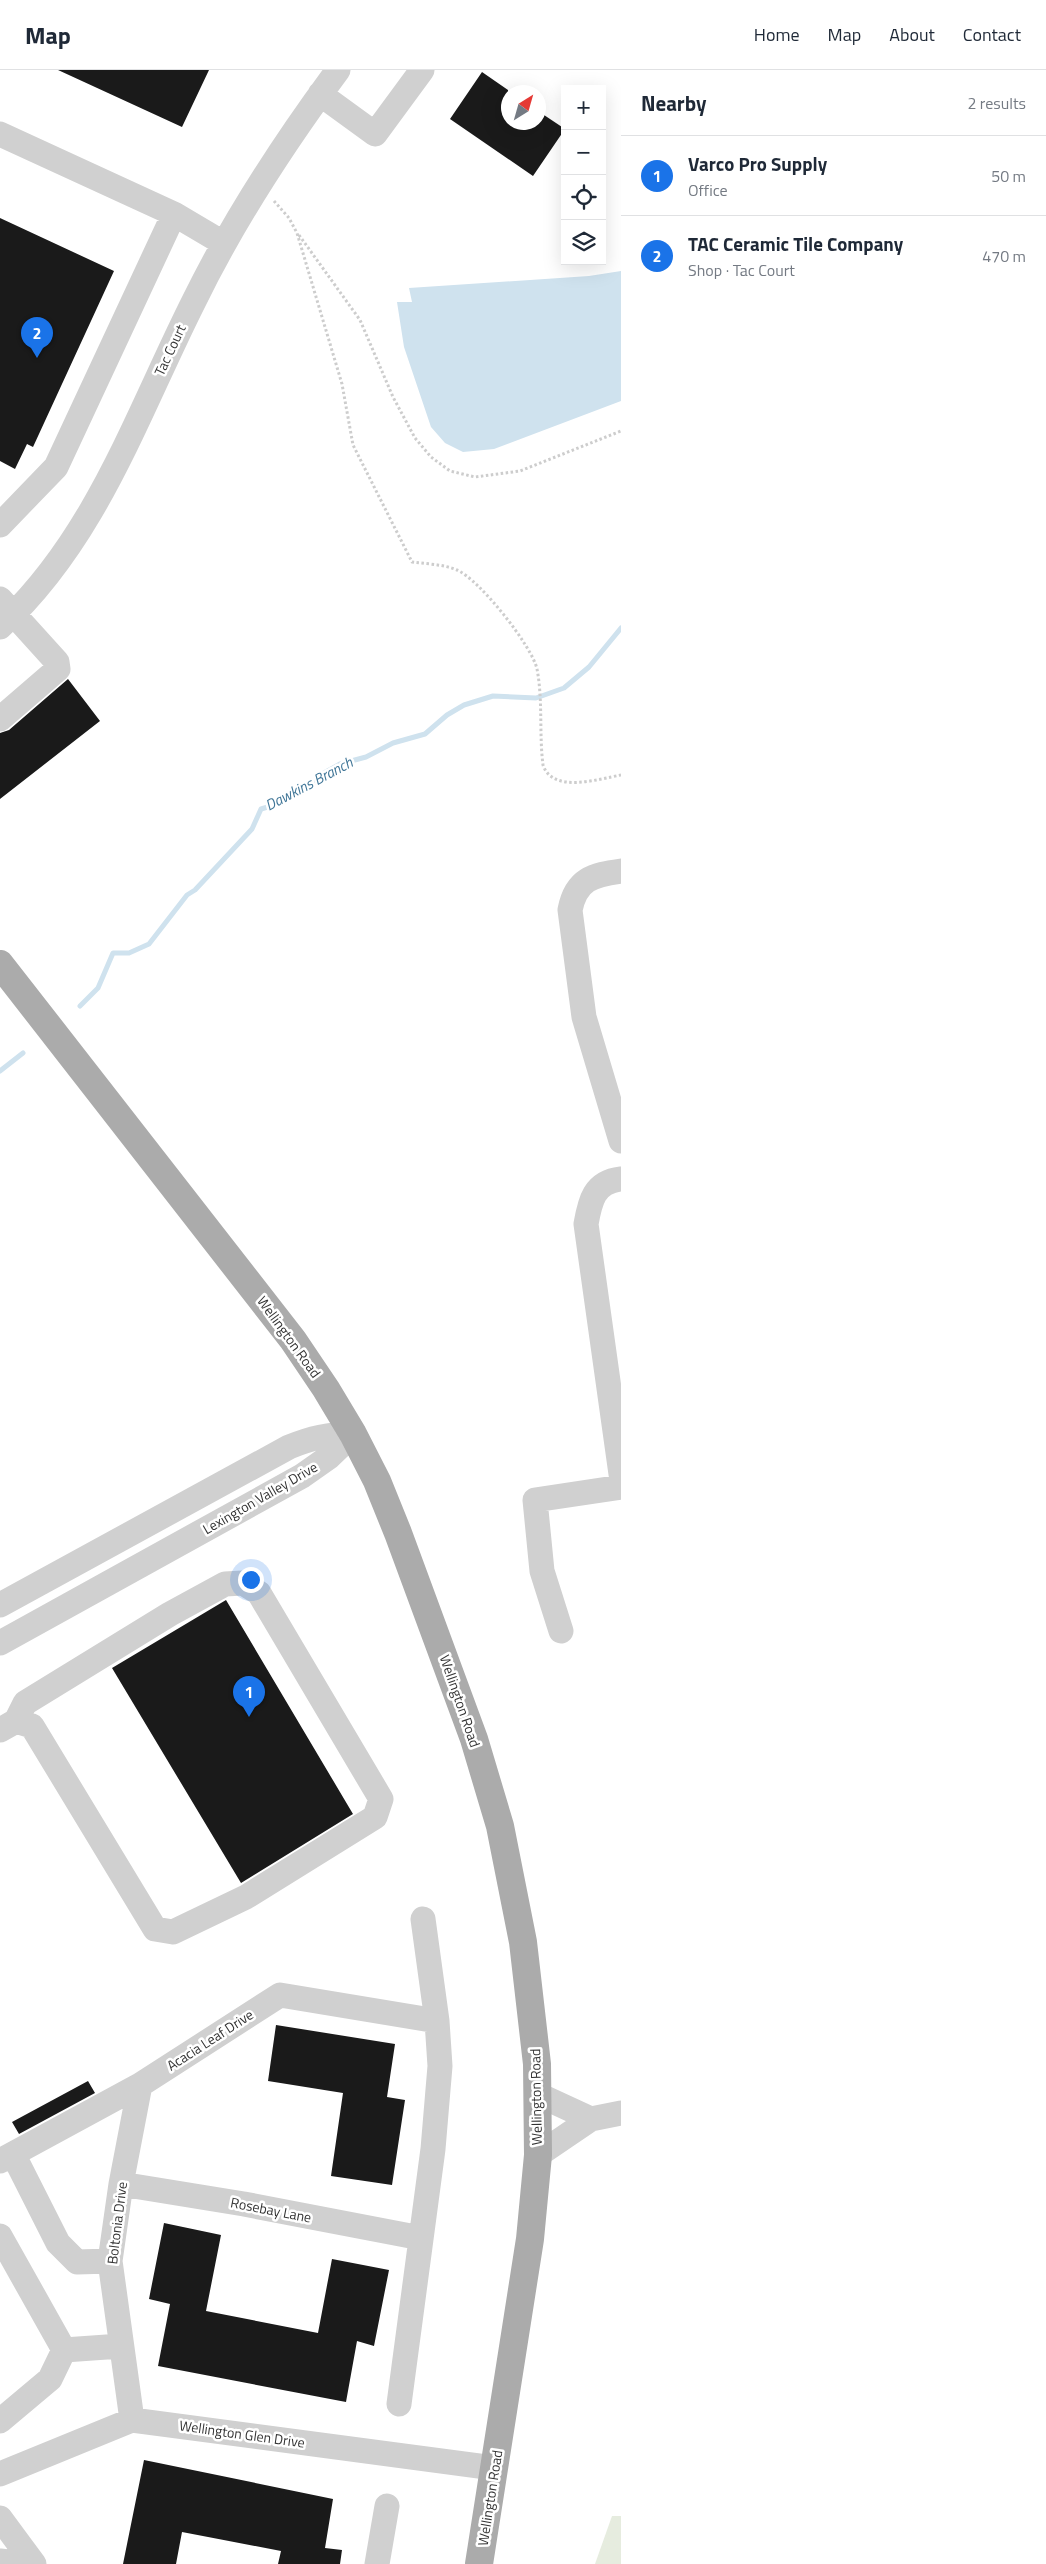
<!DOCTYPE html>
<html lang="en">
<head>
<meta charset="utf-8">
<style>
	:root { --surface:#fff; --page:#f2f2f3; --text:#1f2937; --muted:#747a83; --line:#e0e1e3; --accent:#1a73e8 }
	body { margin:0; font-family:"Titillium Web",sans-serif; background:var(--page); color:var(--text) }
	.controls { position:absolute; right:15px; top:15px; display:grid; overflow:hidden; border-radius:0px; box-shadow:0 5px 20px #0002 }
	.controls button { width:45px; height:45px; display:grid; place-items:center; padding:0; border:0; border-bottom:1px solid var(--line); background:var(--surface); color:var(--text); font:25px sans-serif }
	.compass { position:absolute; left:501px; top:15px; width:45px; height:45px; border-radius:50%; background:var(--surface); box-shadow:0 5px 20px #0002; rotate:37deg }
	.you { position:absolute; left:250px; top:1509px; width:18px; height:18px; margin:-12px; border:4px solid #fff; border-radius:50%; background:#1a73e8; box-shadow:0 0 0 8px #1a73e833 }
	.badge { display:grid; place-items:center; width:32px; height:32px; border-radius:50%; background:var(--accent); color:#fff; font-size:16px; font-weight:700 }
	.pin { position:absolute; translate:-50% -41px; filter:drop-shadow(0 1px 2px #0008) }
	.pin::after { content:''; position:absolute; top:26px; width:18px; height:15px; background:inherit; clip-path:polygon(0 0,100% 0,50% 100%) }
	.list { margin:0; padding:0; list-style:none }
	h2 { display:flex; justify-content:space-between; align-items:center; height:65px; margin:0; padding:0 20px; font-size:21px }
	h2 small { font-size:16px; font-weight:400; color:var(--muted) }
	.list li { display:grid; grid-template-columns:32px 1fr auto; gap:15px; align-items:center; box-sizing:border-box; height:80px; padding:0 20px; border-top:1px solid var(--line) }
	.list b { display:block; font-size:19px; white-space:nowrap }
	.list p { margin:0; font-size:16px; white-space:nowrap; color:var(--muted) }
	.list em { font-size:16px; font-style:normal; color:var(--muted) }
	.icon { flex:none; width:28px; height:28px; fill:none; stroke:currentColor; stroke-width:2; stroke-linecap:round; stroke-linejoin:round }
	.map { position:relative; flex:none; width:621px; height:2494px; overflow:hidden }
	header { display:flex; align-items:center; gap:30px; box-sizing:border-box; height:70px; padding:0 25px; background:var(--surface); border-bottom:1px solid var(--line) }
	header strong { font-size:24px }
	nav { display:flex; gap:28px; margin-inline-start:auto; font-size:18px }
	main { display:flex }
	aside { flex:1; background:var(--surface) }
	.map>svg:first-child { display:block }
	.green { fill:#e6ecdf }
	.water { fill:#cfe2ee }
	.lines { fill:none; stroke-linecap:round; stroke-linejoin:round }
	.stream { stroke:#cfe2ee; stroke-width:5 }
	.building { fill:#1a1a1a }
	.path { stroke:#cdcdcd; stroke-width:3; stroke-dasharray:2.5 2.5; stroke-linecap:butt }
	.minor { stroke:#d0d0d0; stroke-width:25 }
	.major { stroke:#ababab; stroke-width:28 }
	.labels { text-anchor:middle; stroke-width:5; stroke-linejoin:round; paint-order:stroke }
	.street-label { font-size:14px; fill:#333; stroke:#fff }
	.water-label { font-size:15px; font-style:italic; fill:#3f7597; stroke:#fff }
</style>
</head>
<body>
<header>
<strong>Map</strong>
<nav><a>Home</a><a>Map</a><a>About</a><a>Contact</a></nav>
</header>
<main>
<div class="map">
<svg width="621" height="2494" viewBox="0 0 621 2494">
	<rect width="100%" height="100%" fill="#fff"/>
	<path class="green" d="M612,2446h9v48h-26z"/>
	<path class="water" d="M621,201v130l-127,48 -31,3 -18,-9 -14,-16 -27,-80 -7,-45h15l-3,-14 180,-12z"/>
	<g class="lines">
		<path class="stream" d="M80,936l18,-18 15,-35h16l20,-9 38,-49 8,-5 57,-61 9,-20 10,-3 44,-24 9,-9 16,-9 26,-7 27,-14 32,-9 22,-19 17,-10 29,-9 43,2 28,-10 25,-21 32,-39
			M0,1001l23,-18"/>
	</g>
	<path class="building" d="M58,0h151l-27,57z
		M482,2l26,18v32h30v-11l27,18 -32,47 -83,-57z
		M0,148l114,53 -81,176 -6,-3 -12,25 -15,-8z
		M68,609l32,42 -100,78v-66l9,-3z
		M226,1530l127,214 -112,69 -129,-215z
		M276,1955l119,19 -8,53 18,3 -13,85 -61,-9 12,-83 -75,-12z
		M88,2011l7,12 -76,41 -7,-12z
		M164,2153l57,12 -15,76 112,22 14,-74 57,11 -15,76 -17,-5 -11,61 -188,-36 12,-62 -21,-5z
		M144,2390l189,39 -8,49 17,2 -2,14h-62l3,-13 -99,-19 -6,32h-53z"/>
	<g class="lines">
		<path class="path" d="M274,131l15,17 8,15 45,151 11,61 59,117c14,2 31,2 45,8 22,9 75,76 80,99 6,31 2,65 6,96 10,29 55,14 78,10
			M299,165l61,85 33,77 22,41 16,19 19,14 25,6 45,-6 101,-40"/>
		<path class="minor" d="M320,24l55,40 47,-64
			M0,64l174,80 49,29
			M0,455l56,-58 118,-253
			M0,529l57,63 1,7 -58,50
			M0,557c96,-88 137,-213 194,-326 40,-82 90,-158 144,-231
			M621,801c-28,4 -45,8 -51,39l14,107 37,124
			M621,1109c-27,3 -31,22 -35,45l35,250
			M0,1535l289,-158c22,-9 40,-13 64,-13
			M561,1561l-19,-60 -7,-71 86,-13
			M0,1573l302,-167 27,-19 24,-23
			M0,1660l16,-9 9,-18 145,-89 55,-30 18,-1 16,10 122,206 -6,18 -129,80 -73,35 -18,-3 -123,-203 -16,-5
			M591,2049l30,-6
			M13,2084l45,89 19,19 33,-1
			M538,2085l53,-36 -52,-24
			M0,2091l140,-76 140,-90 157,26
			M121,2114l123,20 177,34
			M0,2166l64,114
			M399,2334l34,-255 7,-83 -3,-45 -14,-102
			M132,2350l-22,-159 11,-77 19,-99
			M0,2351l50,-42 14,-29 57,-4
			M0,2404l132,-54 362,48
			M0,2448l34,46
			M0,2491l25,3
			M377,2494l10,-58"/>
		<path class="major" d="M0,894l293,376 33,49 27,45 24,47 21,52 76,206 26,87 23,116 14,122 1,91 -8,84 -51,325"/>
	</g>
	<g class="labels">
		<g class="street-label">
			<text transform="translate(170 280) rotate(-65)" y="5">Tac Court</text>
			<text transform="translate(289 1267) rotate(54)" y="5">Wellington Road</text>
			<text transform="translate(260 1428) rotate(-30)" y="5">Lexington Valley Drive</text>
			<text transform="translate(460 1631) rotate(71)" y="5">Wellington Road</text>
			<text transform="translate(210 1970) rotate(-33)" y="5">Acacia Leaf Drive</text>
			<text transform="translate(536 2027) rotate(-91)" y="5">Wellington Road</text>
			<text transform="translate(271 2140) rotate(11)" y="5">Rosebay Lane</text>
			<text transform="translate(117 2153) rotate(-83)" y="5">Boltonia Drive</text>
			<text transform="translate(242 2364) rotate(8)" y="5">Wellington Glen Drive</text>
			<text transform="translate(490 2428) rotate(-81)" y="5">Wellington Road</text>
		</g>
		<g class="water-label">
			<text transform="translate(309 714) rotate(-28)" y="5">Dawkins Branch</text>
		</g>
	</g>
</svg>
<div class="controls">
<button>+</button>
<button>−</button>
<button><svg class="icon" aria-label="locate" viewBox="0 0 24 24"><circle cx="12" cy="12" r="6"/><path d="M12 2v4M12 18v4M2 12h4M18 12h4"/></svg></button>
<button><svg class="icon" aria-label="layers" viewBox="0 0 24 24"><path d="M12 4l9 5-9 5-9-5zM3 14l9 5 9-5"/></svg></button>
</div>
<svg class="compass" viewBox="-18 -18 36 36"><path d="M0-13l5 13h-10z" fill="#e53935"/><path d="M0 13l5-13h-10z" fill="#747a83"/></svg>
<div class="you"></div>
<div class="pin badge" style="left:249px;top:1647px">1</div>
<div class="pin badge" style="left:37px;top:288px">2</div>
</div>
<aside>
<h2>Nearby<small>2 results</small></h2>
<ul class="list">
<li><span class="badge">1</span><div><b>Varco Pro Supply</b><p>Office</p></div><em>50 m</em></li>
<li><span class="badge">2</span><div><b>TAC Ceramic Tile Company</b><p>Shop · Tac Court</p></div><em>470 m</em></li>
</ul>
</aside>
</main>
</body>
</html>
